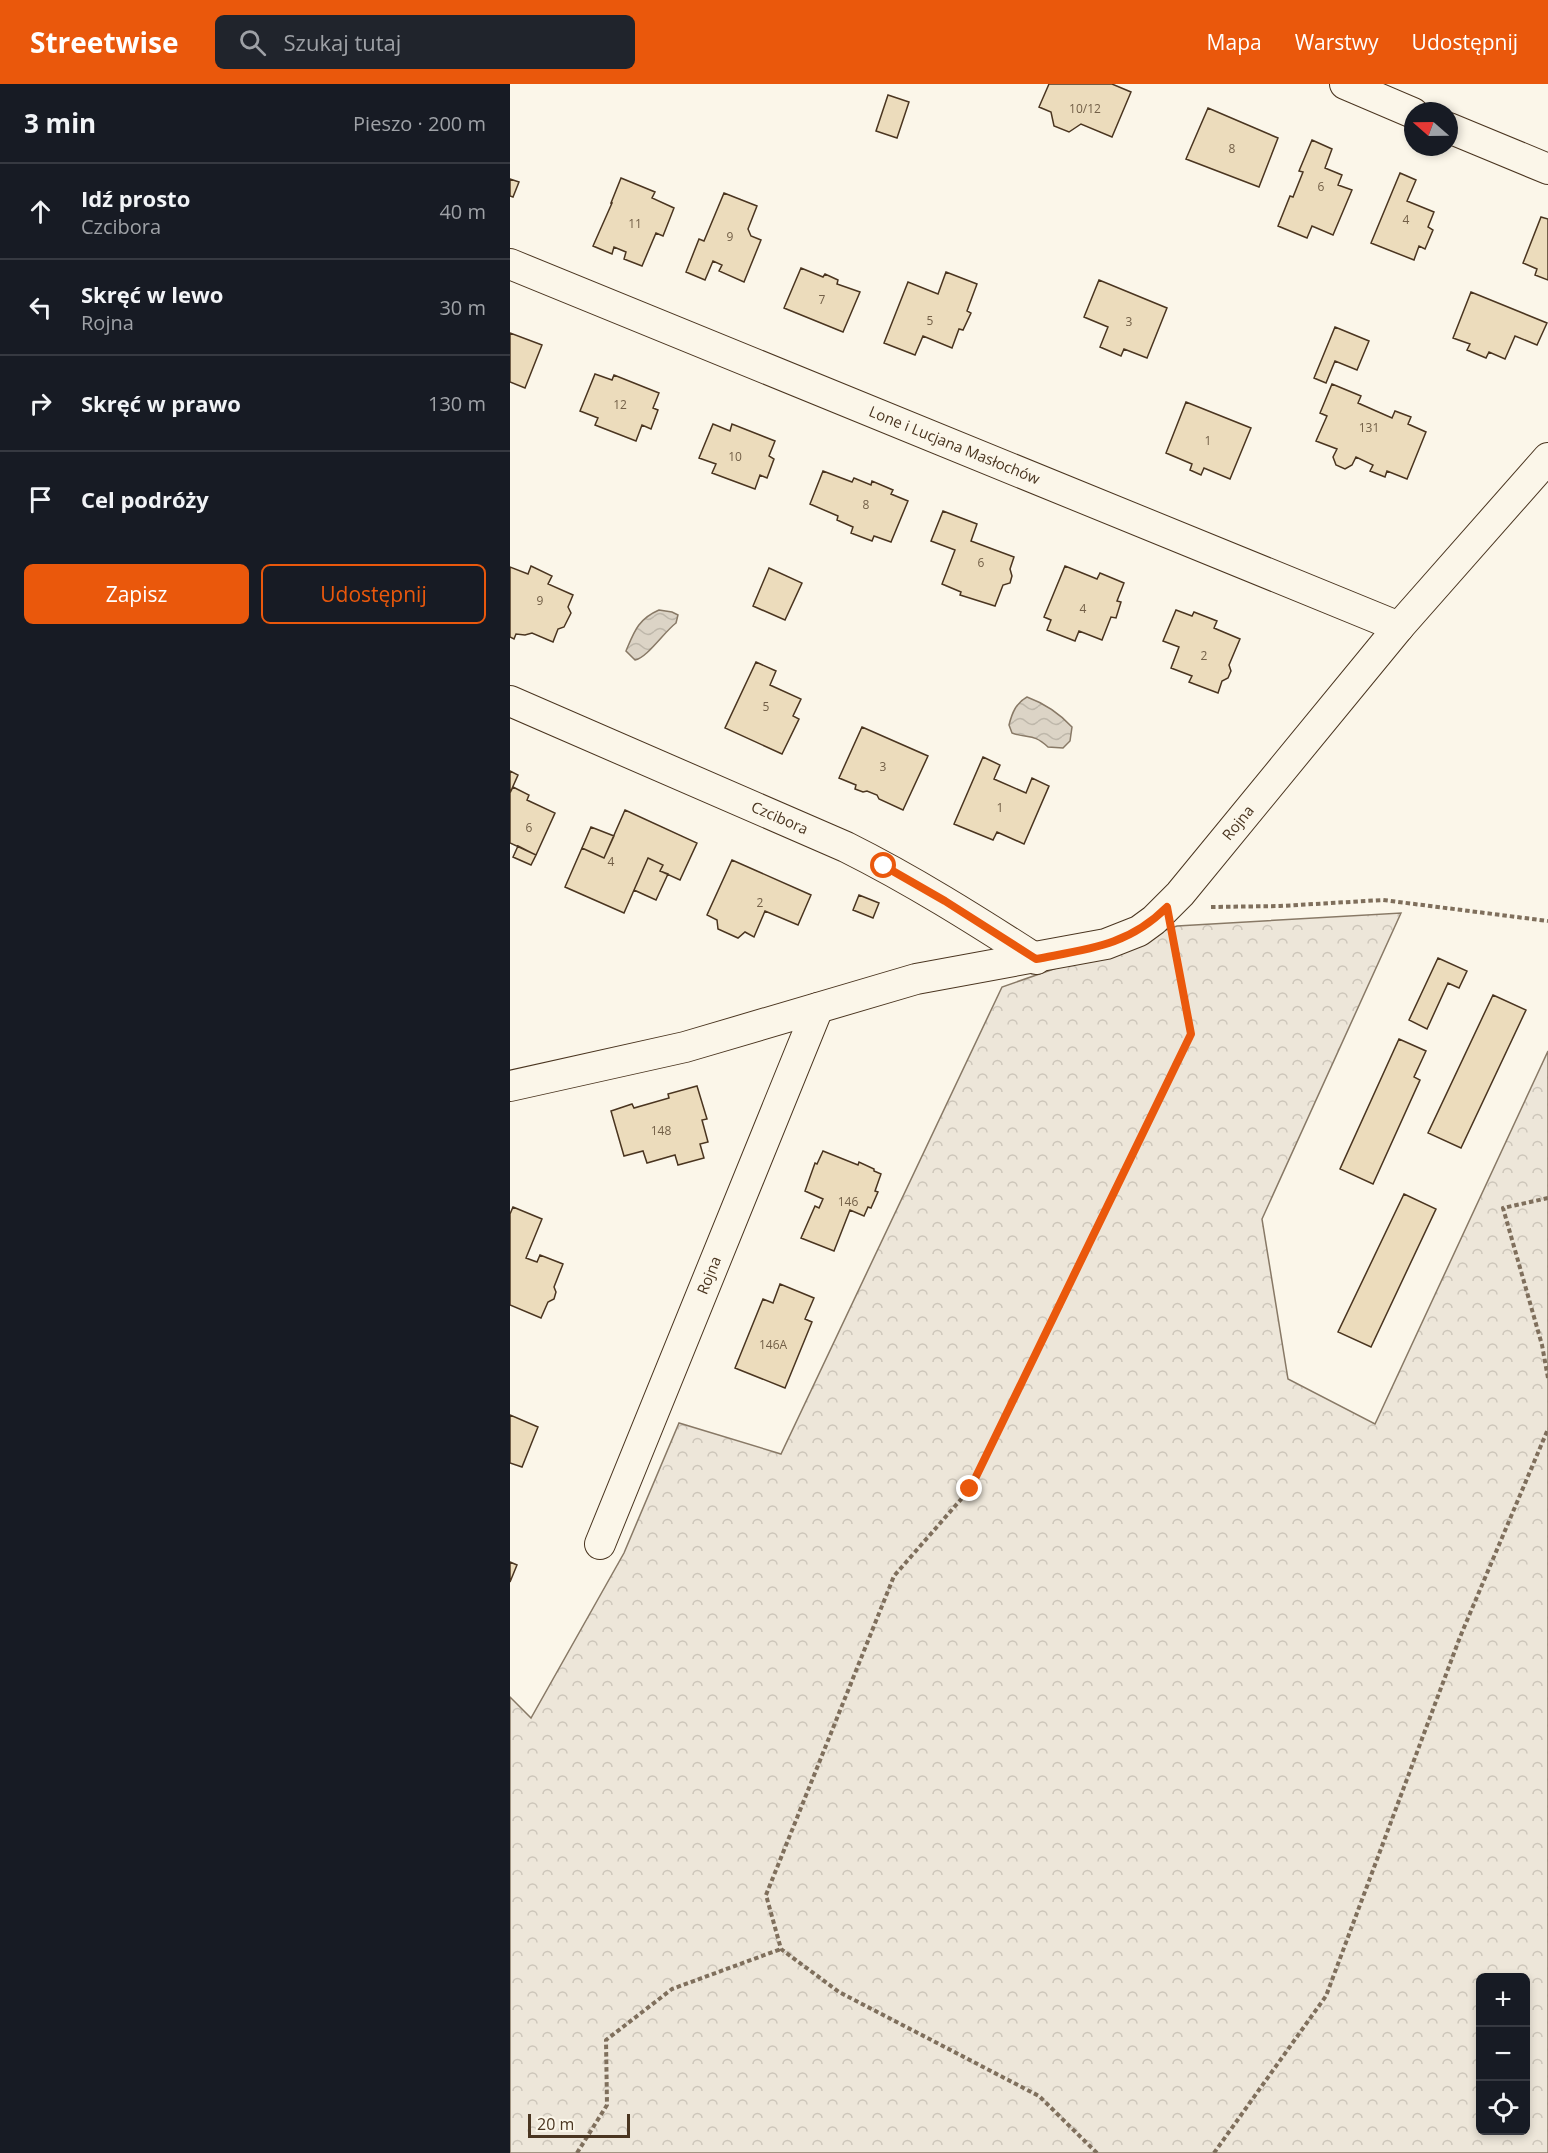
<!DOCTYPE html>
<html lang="pl">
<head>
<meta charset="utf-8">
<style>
	:root { --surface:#171b24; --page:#20242c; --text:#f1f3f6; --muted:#9ea1a6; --line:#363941; --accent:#ea580c }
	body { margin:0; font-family:"Open Sans",sans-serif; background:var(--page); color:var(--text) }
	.controls { position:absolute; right:18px; bottom:18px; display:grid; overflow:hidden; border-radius:9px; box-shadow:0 3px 9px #0003 }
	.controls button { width:54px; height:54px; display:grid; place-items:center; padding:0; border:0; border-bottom:2px solid var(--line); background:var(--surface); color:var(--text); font:30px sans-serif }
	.compass { position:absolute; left:894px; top:18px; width:54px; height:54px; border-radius:50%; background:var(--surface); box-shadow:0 3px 9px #0003; rotate:290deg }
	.scale { position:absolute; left:18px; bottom:15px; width:102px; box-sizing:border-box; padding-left:6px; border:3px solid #4a3520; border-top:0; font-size:16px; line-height:21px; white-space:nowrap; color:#4a3520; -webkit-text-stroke:4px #fbf6e9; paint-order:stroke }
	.stop { position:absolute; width:18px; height:18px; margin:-14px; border:4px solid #ea580c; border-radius:50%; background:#fff }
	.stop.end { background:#ea580c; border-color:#fff; box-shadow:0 2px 6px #0008 }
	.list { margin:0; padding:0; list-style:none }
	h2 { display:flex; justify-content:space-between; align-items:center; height:78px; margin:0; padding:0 24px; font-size:26px }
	h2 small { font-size:20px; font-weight:400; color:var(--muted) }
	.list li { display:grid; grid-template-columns:39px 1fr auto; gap:18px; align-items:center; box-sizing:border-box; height:96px; padding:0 24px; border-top:2px solid var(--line) }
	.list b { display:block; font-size:22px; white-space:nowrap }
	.list p { margin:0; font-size:20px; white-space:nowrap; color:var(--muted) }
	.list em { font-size:20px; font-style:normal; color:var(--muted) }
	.actions { display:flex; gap:12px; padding:18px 24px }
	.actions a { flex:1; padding:14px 0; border:2px solid var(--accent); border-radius:9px; text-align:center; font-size:21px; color:var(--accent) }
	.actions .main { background:var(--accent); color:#fff }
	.icon { flex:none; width:33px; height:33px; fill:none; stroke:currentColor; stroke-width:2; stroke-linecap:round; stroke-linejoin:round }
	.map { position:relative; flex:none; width:1038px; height:2069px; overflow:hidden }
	header { display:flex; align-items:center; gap:36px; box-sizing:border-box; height:84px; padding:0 30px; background:var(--accent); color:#fff }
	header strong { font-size:28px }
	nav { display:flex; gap:33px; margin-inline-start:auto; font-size:21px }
	.search { width:420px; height:54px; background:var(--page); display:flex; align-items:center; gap:15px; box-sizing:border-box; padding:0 21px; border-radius:9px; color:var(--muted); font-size:22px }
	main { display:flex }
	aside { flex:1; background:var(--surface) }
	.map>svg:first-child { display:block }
	.forest { fill:url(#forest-crowns); stroke:#887966; stroke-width:1.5; fill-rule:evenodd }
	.water { fill:url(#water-waves); stroke:#887966; stroke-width:1.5 }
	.building { fill:#ecdcbc; stroke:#4a3520; stroke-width:1.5 }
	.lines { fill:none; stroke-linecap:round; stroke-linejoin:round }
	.minor-casing { stroke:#4a3520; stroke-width:32 }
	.path { stroke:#7f6f5c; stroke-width:4; stroke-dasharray:4.5 3; stroke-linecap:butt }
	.minor { stroke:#fbf6e9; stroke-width:30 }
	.route { stroke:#ea580c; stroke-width:8 }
	.labels { text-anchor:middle; stroke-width:4.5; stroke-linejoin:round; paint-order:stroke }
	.number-label { font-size:12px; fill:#725f47 }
	.street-label { font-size:15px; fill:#4a3520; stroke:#fbf6e9 }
</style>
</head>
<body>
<header>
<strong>Streetwise</strong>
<div class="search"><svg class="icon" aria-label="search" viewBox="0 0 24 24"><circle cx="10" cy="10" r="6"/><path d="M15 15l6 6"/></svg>Szukaj tutaj</div>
<nav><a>Mapa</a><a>Warstwy</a><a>Udostępnij</a></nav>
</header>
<main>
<aside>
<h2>3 min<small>Pieszo · 200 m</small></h2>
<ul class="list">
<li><svg class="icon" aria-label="ahead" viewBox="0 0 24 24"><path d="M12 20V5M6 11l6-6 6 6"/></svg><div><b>Idź prosto</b><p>Czcibora</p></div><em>40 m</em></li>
<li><svg class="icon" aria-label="left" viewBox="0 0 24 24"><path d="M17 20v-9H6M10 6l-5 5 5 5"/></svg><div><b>Skręć w lewo</b><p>Rojna</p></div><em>30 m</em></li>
<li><svg class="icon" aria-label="right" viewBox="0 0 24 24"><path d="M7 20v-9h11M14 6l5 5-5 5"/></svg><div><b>Skręć w prawo</b></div><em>130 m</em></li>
<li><svg class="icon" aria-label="arrive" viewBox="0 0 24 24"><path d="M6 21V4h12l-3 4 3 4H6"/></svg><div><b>Cel podróży</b></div></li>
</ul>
<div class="actions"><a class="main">Zapisz</a><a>Udostępnij</a></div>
</aside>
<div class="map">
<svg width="1038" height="2069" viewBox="0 0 1038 2069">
	<defs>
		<pattern id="forest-crowns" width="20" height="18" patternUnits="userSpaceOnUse" patternTransform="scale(1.5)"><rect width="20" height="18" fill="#ede6d9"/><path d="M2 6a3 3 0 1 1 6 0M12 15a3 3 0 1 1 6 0" fill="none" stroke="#cdc6ba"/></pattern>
		<pattern id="water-waves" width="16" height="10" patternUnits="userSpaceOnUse" patternTransform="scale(1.5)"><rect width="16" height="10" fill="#dcd4c6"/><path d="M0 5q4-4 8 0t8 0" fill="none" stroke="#beb7aa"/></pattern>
	</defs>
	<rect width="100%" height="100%" fill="#fbf6e9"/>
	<path class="forest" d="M891,829l-139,306 26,160 87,45 173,-373v1102h-1038v-456l21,21 93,-165 55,-130 102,31 221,-467 175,-61zM970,1894h46v152h-46z"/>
	<path class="water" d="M149,526l13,2 6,3 -2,8c-12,9 -29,35 -41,37l-9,-9c8,-19 12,-32 33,-41z
		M517,613c19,7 32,16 45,30l-2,14 -7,7 -15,-1c-15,-14 -19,-8 -36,-14l-3,-8c3,-12 7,-22 18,-28z"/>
	<path class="building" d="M539,0h63l19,8 -19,45 -31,-13 -12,8 -15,-6 -3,-14 -12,-5z
		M378,11l21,7 -12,36 -21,-7z
		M698,24l70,30 -19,49 -73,-28z
		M802,56l20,9 -7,19 17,7 -4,10 14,5 -19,45 -21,-9 -5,12 -29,-12 12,-30 3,1 10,-25 -4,-1z
		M890,89l16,7 -9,21 27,11 -6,15 5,3 -8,19 -6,-3 -5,14 -43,-17z
		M111,94l34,14 -3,6 22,10 -11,28 -7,-3 -14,33 -18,-7 2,-7 -12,-5 -2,7 -19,-8 19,-43h-1z
		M0,95l9,3 -6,15 -3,-1z
		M214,109l33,13 -9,23 3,7 10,4 -17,42 -25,-11 3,-6 -9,-4 -8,19 -19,-8 13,-33 5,2z
		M1031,133l7,2v61l-13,-5 2,-6 -14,-6z
		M291,184l22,9 2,-3 13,6 -1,4 23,8 -17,40 -59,-24z
		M436,188l31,12 -10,27 4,2 -8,17 -4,-1 -7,19 -29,-12 -8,19 -31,-12 24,-61 30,12z
		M589,196l68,28 -20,50 -23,-9 -3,7 -21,-9 8,-20 -24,-10z
		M961,208l76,31 -10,22 -22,-9 -10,23 -16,-7 -3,6 -19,-8 3,-6 -17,-6z
		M825,243l34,14 -12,29 -22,-9 -9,22 -12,-5z
		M0,249l32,12 -17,43 -15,-6z
		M85,290l17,6 2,-5 45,18 -6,15 5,2 -7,19 -9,-4 -6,16 -41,-16 3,-7 -18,-7z
		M822,300l29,12 -3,7 34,15 3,-7 16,6 -3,7 18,8 -19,47 -20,-8 -2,6 -15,-6 3,-6 -17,-8 -4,8 -7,4 -9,-4 -3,-8 4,-8 -21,-8 11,-25 -7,-3z
		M676,318l65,26 -21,51 -26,-11 -3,7 -11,-5 2,-6 -26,-11z
		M203,340l17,7 2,-7 43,17 -6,15 5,3 -7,19 -7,-3 -5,14 -43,-16 4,-9 -17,-6z
		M313,387l29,11 2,-4 17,7 1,-4 21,9 -2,4 17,7 -17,41 -17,-6 -2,5 -21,-8 2,-6 -16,-7 1,-4 -28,-12z
		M433,427l34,13 -6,17 43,16 -4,12 2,7 -2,7 -7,2 -8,21 -35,-11 1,-3 -19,-8 13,-34 -24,-9z
		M21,482l21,10 -4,8 25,11 -5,12 3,6 -7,14 -6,2 -5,13 -21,-9 -7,2 -9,-1 -2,5 -4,-2v-70l18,7z
		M555,482l32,13 3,-6 24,10 -7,18 4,1 -5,16 -5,-1 -9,23 -23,-9 -4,10 -28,-11 4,-10 -7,-3z
		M259,484l33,15 -17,37 -32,-14z
		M666,526l16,6 2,-4 23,9 -3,7 26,11 -11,26 2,6 -3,7 -6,3 -4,12 -29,-11 3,-6 -21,-8 8,-21 -16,-6z
		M246,578l20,9 -6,14 31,14 -8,17 6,3 -17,35 -57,-26z
		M352,643l66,29 -25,54 -24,-11 -2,-4 -10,-4 -4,1 -8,-3 1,-4 -17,-7z
		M473,673l17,8 -6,14 32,14 6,-15 17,8 -25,58 -27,-12 -4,8 -39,-16z
		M0,687l8,4 -8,18z
		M3,703l16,8 -2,5 28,13 -19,42 -26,-12v-50z
		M115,726l72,33 -17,37 -20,-9 3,-6 -15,-7 -24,55 -59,-26 17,-39 22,10z
		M81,743l23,9 -10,22 -22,-10z
		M8,762l18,9 -5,10 -18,-8z
		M138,774l15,7 -3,6 8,3 -12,26 -22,-10z
		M222,776l79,35 -13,30 -33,-14 -11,26 -9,-5 -7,6 -20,-9 -1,-9 -10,-5z
		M349,811l20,8 -6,15 -20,-8z
		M928,874l29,13 -8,17 -11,-5 -21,46 -18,-9z
		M983,911l33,15 -65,138 -33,-15z
		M889,955l27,12 -12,26 6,3 -47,104 -33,-15z
		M187,1002l10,33 -5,1 6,22 -8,2 4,14 -26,7 -3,-10 -28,8 -4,-12 -19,5 -13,-45 21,-7 2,4 35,-10 -1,-4z
		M313,1067l35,14 1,-3 15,7v2l7,3 -6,17 3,1 -7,16 -3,-1 -4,9 -14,-6 -16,41 -33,-13 14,-32 4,2 4,-9 -18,-8 10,-28 2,1z
		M894,1110l32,15 -65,138 -33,-15z
		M3,1123l29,12 -16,39 11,4 3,-7 23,9 -9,23 2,5 -2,7 -6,3 -7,16 -31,-13v-91z
		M270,1200l34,14 -9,21 7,3 -27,66 -50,-20 28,-69 10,4z
		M0,1331l28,12 -16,40 -12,-4z
		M0,1478l7,3 -7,17z"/>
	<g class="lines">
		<g class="minor-casing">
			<g id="minor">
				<path d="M835,0l68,29"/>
				<path d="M939,44l99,41"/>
				<path id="s1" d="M0,180l889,363"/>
				<path id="s2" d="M0,617l336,146c66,33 128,72 190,112"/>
				<path id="s3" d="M0,1002l175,-39 231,-68 190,-35 33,-13 15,-11 26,-26 219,-267 149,-169"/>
				<path id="s4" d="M90,1460l218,-536"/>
			</g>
		</g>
		<path class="path" d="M701,823l69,-1 103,-6 165,21
			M1038,1114l-45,10 39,137 6,33
			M67,2069l30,-48 -1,-65 66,-51 109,-40
			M587,2069l-58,-57 -200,-104 -58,-43 -15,-54 128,-319 76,-87 220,-455 -16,-89
			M704,2069l112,-157 134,-359 88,-208"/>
		<use href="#minor" class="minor"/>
	</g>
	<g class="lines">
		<path class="route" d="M374,782l61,35 91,58c52,-10 92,-13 131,-52l24,127 -221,455"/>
	</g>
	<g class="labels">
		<g class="number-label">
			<text x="575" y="29">10/12</text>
			<text x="722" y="69">8</text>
			<text x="811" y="107">6</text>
			<text x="896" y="140">4</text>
			<text x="125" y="144">11</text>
			<text x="220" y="157">9</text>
			<text x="312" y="220">7</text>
			<text x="420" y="241">5</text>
			<text x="619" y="242">3</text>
			<text x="110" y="325">12</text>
			<text x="859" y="348">131</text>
			<text x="698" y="361">1</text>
			<text x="225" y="377">10</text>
			<text x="356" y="425">8</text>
			<text x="471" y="483">6</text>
			<text x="30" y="521">9</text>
			<text x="573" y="529">4</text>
			<text x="694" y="576">2</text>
			<text x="256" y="627">5</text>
			<text x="373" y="687">3</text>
			<text x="490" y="728">1</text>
			<text x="19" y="748">6</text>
			<text x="101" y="782">4</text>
			<text x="250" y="823">2</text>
			<text x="151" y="1051">148</text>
			<text x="338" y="1122">146</text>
			<text x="263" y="1265">146A</text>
		</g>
		<g class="street-label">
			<text dy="5" stroke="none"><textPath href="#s1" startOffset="480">Lone i Lucjana Masłochów</textPath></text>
			<text dy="5" stroke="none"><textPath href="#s2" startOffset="294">Czcibora</textPath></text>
			<text dy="5" stroke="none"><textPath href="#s3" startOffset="796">Rojna</textPath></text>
			<text dy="5" stroke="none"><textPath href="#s4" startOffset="290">Rojna</textPath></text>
		</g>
	</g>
</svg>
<div class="controls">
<button>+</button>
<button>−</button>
<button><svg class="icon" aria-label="locate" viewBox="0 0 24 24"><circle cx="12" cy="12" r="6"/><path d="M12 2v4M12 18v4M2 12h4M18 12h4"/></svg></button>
</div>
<svg class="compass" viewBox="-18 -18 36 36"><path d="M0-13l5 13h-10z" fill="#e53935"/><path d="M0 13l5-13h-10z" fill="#9ea1a6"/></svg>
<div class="scale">20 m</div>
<div class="stop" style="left:374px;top:782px"></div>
<div class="stop end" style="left:460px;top:1405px"></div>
</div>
</main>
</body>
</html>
